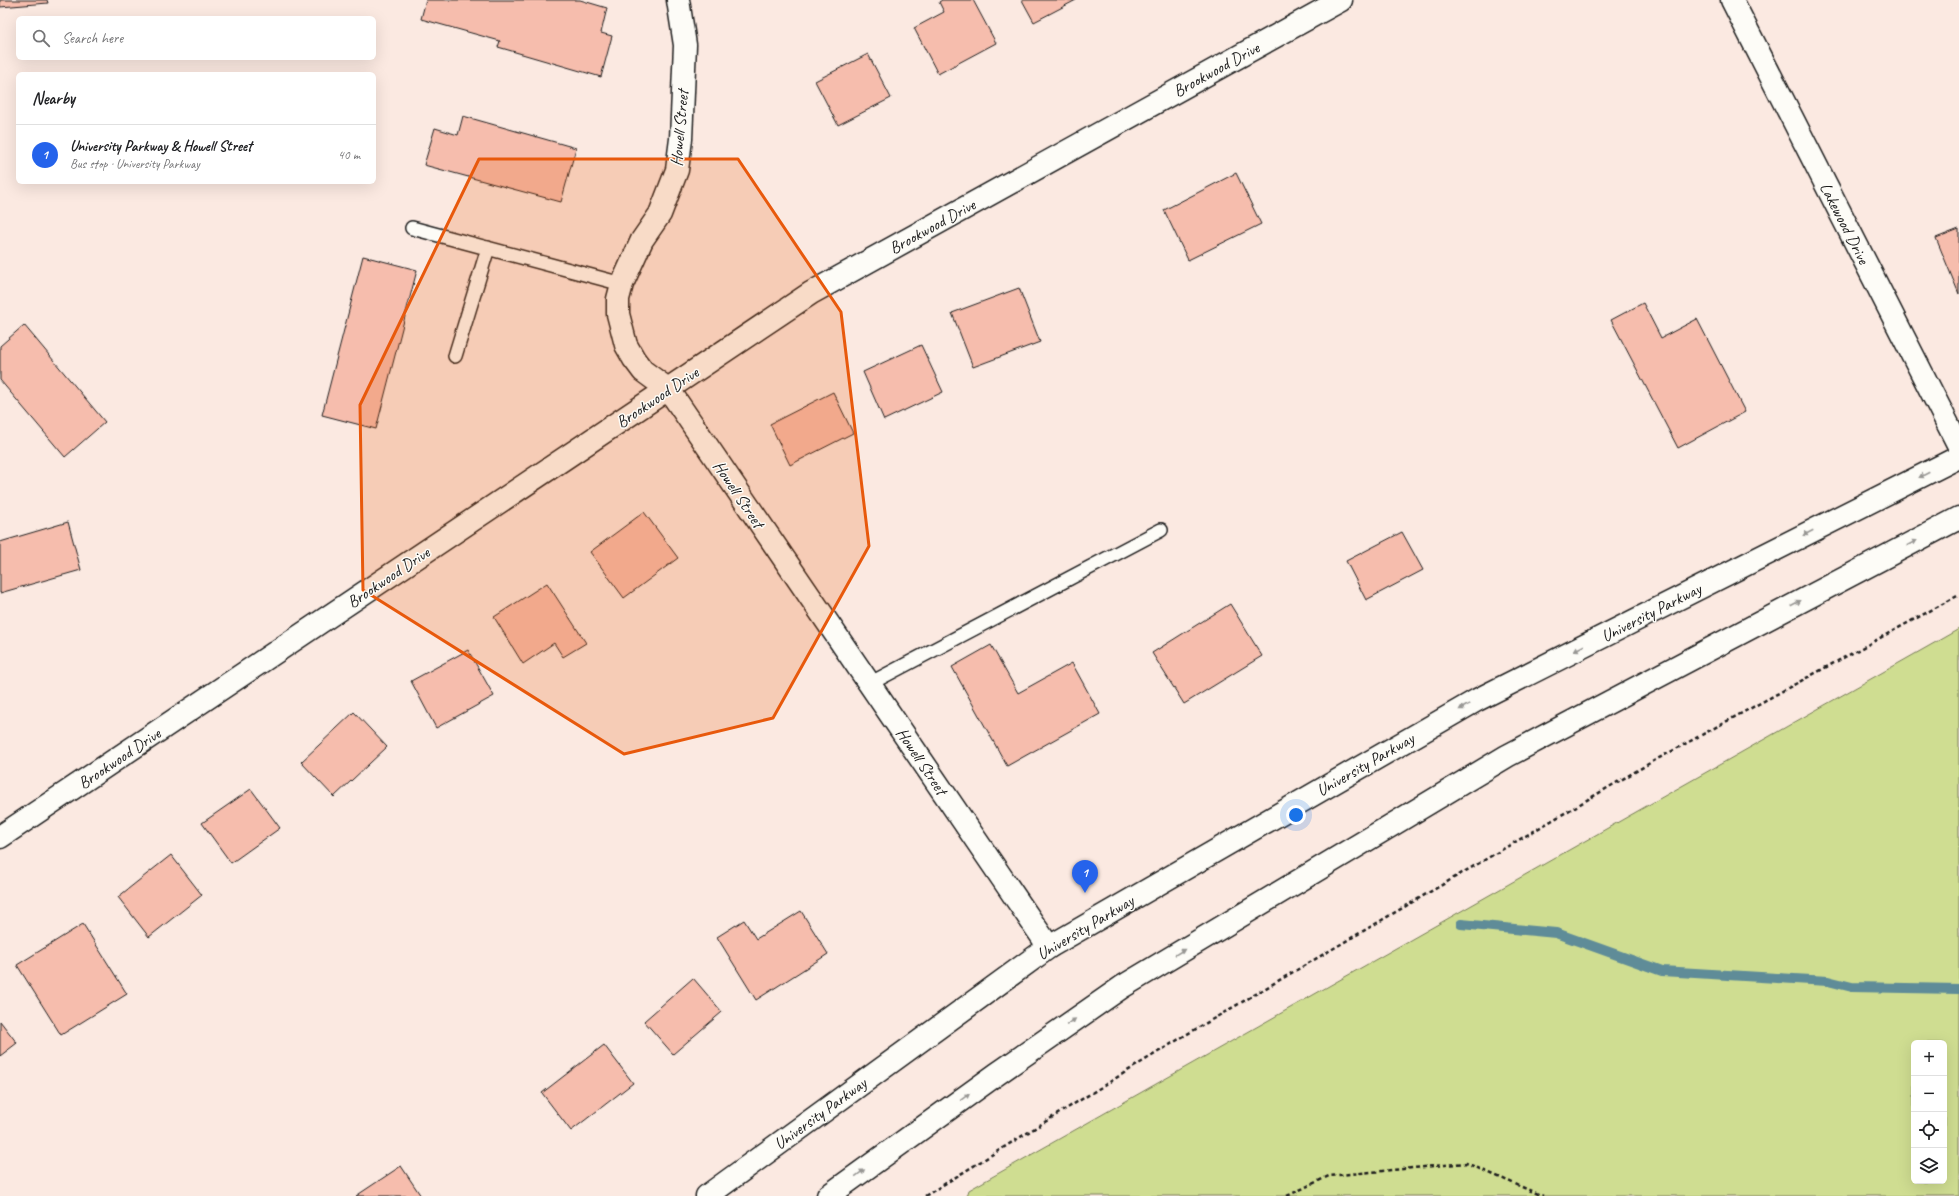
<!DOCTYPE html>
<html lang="en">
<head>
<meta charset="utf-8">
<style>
	:root { --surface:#fff; --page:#f6f6f6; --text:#202124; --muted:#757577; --line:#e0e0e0; --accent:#2563eb }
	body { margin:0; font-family:Caveat,sans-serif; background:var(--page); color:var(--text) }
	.controls { position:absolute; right:12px; bottom:12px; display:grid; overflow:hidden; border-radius:6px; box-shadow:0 4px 16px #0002 }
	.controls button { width:36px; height:36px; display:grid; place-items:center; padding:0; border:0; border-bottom:1px solid var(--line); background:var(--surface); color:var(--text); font:20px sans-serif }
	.you { position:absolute; left:1296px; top:815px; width:14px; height:14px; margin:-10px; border:3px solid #fff; border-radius:50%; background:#1a73e8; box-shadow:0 0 0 6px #1a73e833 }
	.badge { display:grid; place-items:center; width:26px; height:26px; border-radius:50%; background:var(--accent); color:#fff; font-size:13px; font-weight:700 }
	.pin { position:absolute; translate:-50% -33px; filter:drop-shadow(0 1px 2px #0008) }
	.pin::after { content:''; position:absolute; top:21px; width:14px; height:12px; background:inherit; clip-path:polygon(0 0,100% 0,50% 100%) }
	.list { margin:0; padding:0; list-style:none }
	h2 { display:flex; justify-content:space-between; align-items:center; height:52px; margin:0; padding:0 16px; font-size:17px }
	h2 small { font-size:13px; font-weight:400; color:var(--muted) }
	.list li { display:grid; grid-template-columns:26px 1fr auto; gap:12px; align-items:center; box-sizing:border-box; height:60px; padding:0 16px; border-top:1px solid var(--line) }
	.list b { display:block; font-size:15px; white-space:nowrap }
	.list p { margin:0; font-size:13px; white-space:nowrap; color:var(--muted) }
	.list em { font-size:13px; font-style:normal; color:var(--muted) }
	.icon { flex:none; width:22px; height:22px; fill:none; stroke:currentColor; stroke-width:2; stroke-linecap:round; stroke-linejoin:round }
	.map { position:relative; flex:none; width:1959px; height:1196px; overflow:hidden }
	.search { position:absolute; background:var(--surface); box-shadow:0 4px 16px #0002; left:16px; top:16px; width:360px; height:44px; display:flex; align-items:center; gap:10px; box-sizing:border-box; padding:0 14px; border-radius:6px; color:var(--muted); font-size:15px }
	.panel { position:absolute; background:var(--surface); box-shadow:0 4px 16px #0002; left:16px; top:72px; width:360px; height:112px; border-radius:6px }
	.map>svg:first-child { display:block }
	.green { fill:#cfdd91; stroke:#767c56; fill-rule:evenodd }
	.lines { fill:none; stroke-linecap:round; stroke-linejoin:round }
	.stream { stroke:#5e8c98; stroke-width:10 }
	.building { fill:#f6bdad; stroke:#1c1c1c }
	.service-casing { stroke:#1c1c1c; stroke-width:16 }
	.minor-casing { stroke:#1c1c1c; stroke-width:25 }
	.primary-casing { stroke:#1c1c1c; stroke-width:25 }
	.path { stroke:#1c1c1c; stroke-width:2.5; stroke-dasharray:4 3; stroke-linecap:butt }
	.service { stroke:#fdfcf7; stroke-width:13 }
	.minor { stroke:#fdfcf7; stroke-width:22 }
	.primary { stroke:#fdfcf7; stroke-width:22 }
	.oneway { fill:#989794 }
	.marked { fill:#e8590c; fill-opacity:0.2; stroke:#e8590c; stroke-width:3; stroke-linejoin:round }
	.labels { text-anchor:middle; stroke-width:3; stroke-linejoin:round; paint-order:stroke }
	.street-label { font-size:17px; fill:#1c1c1c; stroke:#fdfcf7 }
</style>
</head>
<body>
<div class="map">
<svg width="1959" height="1196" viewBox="0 0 1959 1196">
	<rect width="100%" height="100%" fill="#fbe9e1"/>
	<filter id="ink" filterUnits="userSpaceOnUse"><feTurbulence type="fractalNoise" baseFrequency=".025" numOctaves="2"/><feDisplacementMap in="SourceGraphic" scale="8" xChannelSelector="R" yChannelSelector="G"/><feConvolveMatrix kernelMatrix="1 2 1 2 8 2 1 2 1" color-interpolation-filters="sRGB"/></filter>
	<g filter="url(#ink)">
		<path class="green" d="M1959,629v567h-992l2,-6zM1914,1043h30v138h-30z"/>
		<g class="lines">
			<path class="stream" d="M1461,924l95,9 106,38 166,10 24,6 107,2"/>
		</g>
		<path class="building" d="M0,0h47l1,3 -48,4z
			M426,0h154l27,8 -6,25 11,3 -11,41 -103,-30 2,-6 -79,-22z
			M942,0h31l23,43 -58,31 -24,-46 30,-16 -5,-10z
			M1022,0h54l-42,22z
			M868,54l23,44 -53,27 -23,-44z
			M463,116l113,32 -15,54 -137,-37 11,-37 23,7z
			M1236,173l25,51 -73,36 -24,-50z
			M1959,229v65l-23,-56z
			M363,256l54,14 -41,159 -54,-14z
			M1019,288l21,54 -67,25 -21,-54z
			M1643,303l18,35 36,-19 48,93 -67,36 -67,-128z
			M24,325l81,97 -40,35 -65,-77v-34z
			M921,345l22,47 -59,28 -21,-48z
			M833,392l20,41 -63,32 -20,-41z
			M644,512l34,46 -54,40 -34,-46z
			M68,522l13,48 -81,23v-51z
			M1402,532l21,38 -57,30 -20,-39z
			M547,583l39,60 -23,14 -9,-14 -31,21 -29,-47z
			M1230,604l32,52 -78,48 -32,-51z
			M991,645l27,48 54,-30 28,51 -93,52 -55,-99z
			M468,650l26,46 -58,32 -25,-47z
			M354,712l33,35 -53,50 -33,-35z
			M251,789l29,39 -49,35 -29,-40z
			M171,855l31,40 -53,42 -31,-40z
			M801,911l27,43 -72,46 -39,-63 27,-17 12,19z
			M83,924l44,70 -66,41 -44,-70z
			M693,978l29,34 -49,42 -29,-33z
			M0,1021l17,22 -17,13z
			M604,1045l29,38 -62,48 -29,-38z
			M401,1166l20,30h-65z"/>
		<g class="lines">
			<g class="service-casing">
				<path id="service" d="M412,228l210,56
					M455,356l33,-108
					M869,684l292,-154"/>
			</g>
			<g class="minor-casing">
				<path id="minor" d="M678,0l7,45 -4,94 -4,31 -17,44 -18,26 -20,44 -4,15v15l8,31 8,14 9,12 26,19 380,557
					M1732,0l227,446
					M0,837l811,-544 530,-293"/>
			</g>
			<g class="primary-casing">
				<path id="primary" d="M707,1196l342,-249 428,-247 482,-243
					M828,1196l169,-122 125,-87 385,-231 452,-238"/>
			</g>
			<path class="path" d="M925,1196l259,-160 466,-273 309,-168
				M1287,1196l42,-20 137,-13 77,33"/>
			<use href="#service" class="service"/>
			<use href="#minor" class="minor"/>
			<use href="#primary" class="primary"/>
		</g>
		<defs><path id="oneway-solid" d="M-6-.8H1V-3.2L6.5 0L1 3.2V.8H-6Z"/></defs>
		<g class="oneway">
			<use href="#oneway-solid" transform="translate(1924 475) rotate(153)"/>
			<use href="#oneway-solid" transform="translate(1808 533) rotate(153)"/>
			<use href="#oneway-solid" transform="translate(1912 543) rotate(-28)"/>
			<use href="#oneway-solid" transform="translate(1796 603) rotate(-28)"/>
			<use href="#oneway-solid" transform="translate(1579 648) rotate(153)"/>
			<use href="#oneway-solid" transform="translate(1464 707) rotate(150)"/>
			<use href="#oneway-solid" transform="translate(1180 952) rotate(-31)"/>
			<use href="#oneway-solid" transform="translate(1071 1022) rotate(-35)"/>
			<use href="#oneway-solid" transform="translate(965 1097) rotate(-36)"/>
			<use href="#oneway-solid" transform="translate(860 1173) rotate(-36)"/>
		</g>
	</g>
	<path class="marked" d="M479,159h259l103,153 28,234 -96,172 -149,36 -261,-164 -3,-185z"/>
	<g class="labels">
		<g class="street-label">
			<text transform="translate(1216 69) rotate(-29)" y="6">Brookwood Drive</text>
			<text transform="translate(679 128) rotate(-85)" y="6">Howell Street</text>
			<text transform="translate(1845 223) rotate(63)" y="6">Lakewood Drive</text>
			<text transform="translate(932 226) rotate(-29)" y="6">Brookwood Drive</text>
			<text transform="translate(657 397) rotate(-34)" y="6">Brookwood Drive</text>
			<text transform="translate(739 494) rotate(56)" y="6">Howell Street</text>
			<text transform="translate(388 577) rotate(-34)" y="6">Brookwood Drive</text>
			<text transform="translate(1651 612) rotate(-27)" y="6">University Parkway</text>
			<text transform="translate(119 758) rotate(-34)" y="6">Brookwood Drive</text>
			<text transform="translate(922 761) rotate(56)" y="6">Howell Street</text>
			<text transform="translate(1365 764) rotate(-30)" y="6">University Parkway</text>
			<text transform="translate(1085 927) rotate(-31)" y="6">University Parkway</text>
			<text transform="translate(820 1113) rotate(-36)" y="6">University Parkway</text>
		</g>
	</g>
</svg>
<div class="controls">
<button>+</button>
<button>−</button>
<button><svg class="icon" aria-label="locate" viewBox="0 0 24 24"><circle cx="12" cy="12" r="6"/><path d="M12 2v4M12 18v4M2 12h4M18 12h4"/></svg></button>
<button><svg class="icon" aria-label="layers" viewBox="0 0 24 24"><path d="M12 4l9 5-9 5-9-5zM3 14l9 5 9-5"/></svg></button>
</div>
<div class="you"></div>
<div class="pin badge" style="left:1085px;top:893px">1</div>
<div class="search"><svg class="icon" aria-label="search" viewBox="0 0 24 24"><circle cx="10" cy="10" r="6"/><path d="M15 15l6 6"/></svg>Search here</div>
<section class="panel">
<h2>Nearby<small></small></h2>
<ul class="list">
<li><span class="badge">1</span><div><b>University Parkway &amp; Howell Street</b><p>Bus stop · University Parkway</p></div><em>40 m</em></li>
</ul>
</section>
</div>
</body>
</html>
